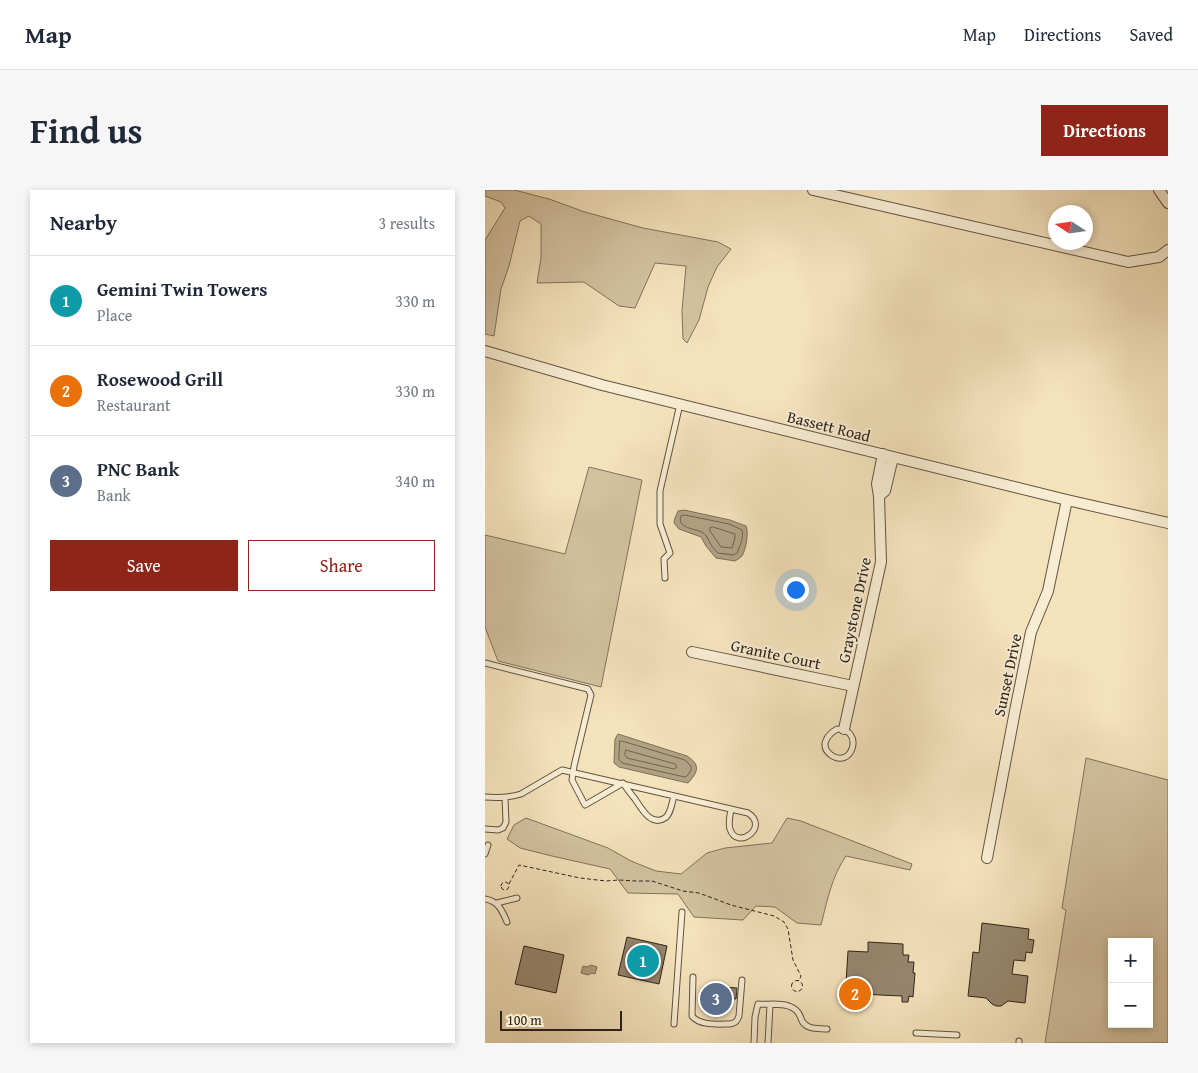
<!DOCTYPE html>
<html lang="en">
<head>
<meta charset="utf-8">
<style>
	:root { --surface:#fff; --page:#f6f6f7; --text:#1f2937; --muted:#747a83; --line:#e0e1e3; --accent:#8f2418 }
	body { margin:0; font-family:"Gentium Book Plus",serif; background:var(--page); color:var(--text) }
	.controls { position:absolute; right:15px; bottom:15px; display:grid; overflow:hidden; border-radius:0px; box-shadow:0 2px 8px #0003 }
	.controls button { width:45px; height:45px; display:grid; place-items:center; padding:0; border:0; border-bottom:1px solid var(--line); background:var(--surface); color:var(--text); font:25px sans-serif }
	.compass { position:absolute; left:563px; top:15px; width:45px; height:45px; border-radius:50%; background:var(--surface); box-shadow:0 2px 8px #0003; rotate:282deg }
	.scale { position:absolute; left:15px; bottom:12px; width:122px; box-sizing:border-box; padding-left:5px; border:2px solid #30231a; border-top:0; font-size:14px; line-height:18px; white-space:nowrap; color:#30231a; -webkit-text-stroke:4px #f8ecd3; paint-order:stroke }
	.you { position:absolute; left:310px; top:399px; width:18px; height:18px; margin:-12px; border:4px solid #fff; border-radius:50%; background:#1a73e8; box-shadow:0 0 0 8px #1a73e833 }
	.badge { display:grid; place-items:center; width:32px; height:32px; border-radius:50%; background:var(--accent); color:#fff; font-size:16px; font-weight:700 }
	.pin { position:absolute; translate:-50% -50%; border:2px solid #fff; box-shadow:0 1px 5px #0006 }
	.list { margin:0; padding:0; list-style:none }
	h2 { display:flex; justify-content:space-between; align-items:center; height:65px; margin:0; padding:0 20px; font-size:21px }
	h2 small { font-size:16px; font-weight:400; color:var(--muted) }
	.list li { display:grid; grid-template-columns:32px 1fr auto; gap:15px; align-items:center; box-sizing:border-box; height:90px; padding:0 20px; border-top:1px solid var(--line) }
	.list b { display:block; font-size:19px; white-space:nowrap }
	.list p { margin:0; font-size:16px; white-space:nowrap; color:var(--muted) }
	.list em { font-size:16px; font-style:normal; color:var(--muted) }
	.actions { display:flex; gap:10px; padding:15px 20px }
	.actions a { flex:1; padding:11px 0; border:1px solid var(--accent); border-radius:0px; text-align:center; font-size:18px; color:var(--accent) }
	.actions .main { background:var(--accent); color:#fff }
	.map { position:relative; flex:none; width:683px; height:853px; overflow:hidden; border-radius:0px }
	header { display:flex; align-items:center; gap:30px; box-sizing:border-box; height:70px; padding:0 25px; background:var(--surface); border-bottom:1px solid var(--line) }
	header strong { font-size:24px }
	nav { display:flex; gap:28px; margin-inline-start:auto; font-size:18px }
	.intro { display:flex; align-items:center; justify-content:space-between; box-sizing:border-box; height:120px; padding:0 30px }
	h1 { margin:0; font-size:35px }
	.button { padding:12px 22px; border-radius:0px; background:var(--accent); color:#fff; font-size:18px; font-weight:700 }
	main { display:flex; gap:30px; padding:0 30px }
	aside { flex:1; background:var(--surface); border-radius:0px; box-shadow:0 2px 8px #0003 }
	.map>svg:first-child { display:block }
	.green { fill:#d3c2a0; stroke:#82725d; fill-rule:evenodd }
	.water { fill:#b1a184; stroke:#7d6f5a }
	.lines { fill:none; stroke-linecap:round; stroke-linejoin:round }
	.shore { stroke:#70624f; stroke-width:1 }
	.building { fill:#96866e; stroke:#30231a }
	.lane-casing { stroke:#615342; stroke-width:7 }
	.street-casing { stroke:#615342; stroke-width:12 }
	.path { stroke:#30231a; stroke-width:1; stroke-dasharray:4 2.5; stroke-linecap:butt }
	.lane { stroke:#f8ecd3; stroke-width:5 }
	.street { stroke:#f8ecd3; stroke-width:10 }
	.labels { text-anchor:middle; stroke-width:4; stroke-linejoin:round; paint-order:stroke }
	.street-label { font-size:16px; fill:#30231a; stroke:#f8ecd3 }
</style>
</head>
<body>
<header>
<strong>Map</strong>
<nav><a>Map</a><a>Directions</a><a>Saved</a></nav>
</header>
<div class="intro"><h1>Find us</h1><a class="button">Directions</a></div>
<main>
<aside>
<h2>Nearby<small>3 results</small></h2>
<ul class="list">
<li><span class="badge" style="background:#0f9aa8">1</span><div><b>Gemini Twin Towers</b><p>Place</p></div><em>330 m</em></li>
<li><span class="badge" style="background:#e8710a">2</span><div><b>Rosewood Grill</b><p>Restaurant</p></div><em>330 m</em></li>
<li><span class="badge" style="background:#5c6f8a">3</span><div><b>PNC Bank</b><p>Bank</p></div><em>340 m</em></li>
</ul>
<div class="actions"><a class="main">Save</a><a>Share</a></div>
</aside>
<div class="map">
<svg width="683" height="853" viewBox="0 0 683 853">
	<rect width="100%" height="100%" fill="#f4e2bb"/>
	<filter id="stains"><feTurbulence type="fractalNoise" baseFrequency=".004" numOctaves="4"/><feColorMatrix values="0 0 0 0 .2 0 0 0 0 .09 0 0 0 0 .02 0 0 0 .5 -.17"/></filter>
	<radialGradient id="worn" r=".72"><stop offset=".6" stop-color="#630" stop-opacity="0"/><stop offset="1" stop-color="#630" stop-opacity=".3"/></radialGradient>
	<path class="green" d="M0,0h29l35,9 36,13 58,16 75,14 13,7 -14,18 -9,20 -9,33 -12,23 -4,-4 -1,-28 4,-45 -31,-3 -20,45 -16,-2 -35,-24 -47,1 4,-25v-34l-12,-8 -9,5 -11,45 -8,23 -7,47 -9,-2v-94l20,-32 -4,-6 -16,-6z
		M104,277l53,13 -41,207 -103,-26 -13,-34v-92l80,19z
		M601,568l82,22v263h-123l21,-133 -4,-2zM627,752h37v82h-37z
		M41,628l82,30 23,13 25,10 25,3 26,-21 18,-5 47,-5 15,-25 14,3 111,43 -2,6 -64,-14c-14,20 -19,45 -25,69l-24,-2 -22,-16 -19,-1 -13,14 -49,-3 -16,-23 -50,-1 -18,-24 -58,-13 -32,-8 -13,-9 7,-14z"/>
	<path class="water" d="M199,320l46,10 16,6c3,7 0,23 -4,30 -1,1 -5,4 -7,5l-19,-3 -10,-12 -5,-9 -22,-8 -5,-6 1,-5 3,-7z
		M133,544l69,22c14,9 11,16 1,27l-9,-2 -60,-14 -5,-4 1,-24z
		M106,775l6,2 -2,7 -3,-1 -4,2 -7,-2 2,-7 4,1z"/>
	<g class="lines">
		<path class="shore" d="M200,325l44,9 13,6c2,7 -2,16 -5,23l-4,2 -15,-2c-3,-3 -6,-6 -8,-10 -2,-3 -3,-8 -7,-10 -7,-5 -27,-4 -22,-17z
			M228,337l22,7v4l-3,10 -11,-1 -11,-16v-3z
			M135,551h2l63,19 6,6v4l-4,6 -2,1 -63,-14 -3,-4z
			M141,560l49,14 2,3 -3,2 -47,-11 -2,-3z"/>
	</g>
	<path class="building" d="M497,733l47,6 -1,10 6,1 -2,13 -6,-1 -1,9 -11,-1 -2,14 16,2 -3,27 -17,-2 -7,5h-5l-4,-2 -6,-6 -18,-2 5,-44 6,1z
		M142,747l40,9 -8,38 -41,-9z
		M383,752l35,2v11h6l-1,7h6l-1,11h2l-2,24 -4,-1 -1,6h-6v-6l-22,-1 -16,-1 -1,5h-18l3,-48 20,1z
		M39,756l40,9 -8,38 -41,-9z
		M222,796l30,2 -1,11 -9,-1 -1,14 -20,-2z"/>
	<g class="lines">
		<g class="lane-casing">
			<path id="lane" d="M180,388l-1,-19 6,-6 -10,-29v-33l20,-87
				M0,473l103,26 3,6 -17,71 -2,14 13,25 38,-22c4,6 8,11 12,16 6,9 16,28 30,19 6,-4 7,-16 9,-22
				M352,539c28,0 15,41 -6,26 -12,-9 -4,-20 6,-26z
				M0,607c12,1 24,1 36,-3l41,-24 186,43c22,14 -11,38 -18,16 -2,-6 0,-14 1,-20
				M0,639l13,1 5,-2 3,-6 -1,-24
				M0,664l3,-9
				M0,709c13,2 17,11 22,23
				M12,713l20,-5
				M208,787l-1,39c8,10 26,8 38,8 6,-1 7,-3 9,-8l3,-36
				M189,834l8,-112
				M431,843l41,2
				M269,853l1,-26 3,-13c11,1 26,-2 35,4 6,3 7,8 9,13 5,9 16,7 25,8
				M283,853l2,-38
				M534,853v-2"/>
		</g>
		<g class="street-casing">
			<path id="street" d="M328,0l315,72 31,-5 9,-7
				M674,0l9,13
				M0,161l117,34 465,115 101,23
				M394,306l6,-5 8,-34
				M207,462l161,34
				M359,539l37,-167 -2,-66 -2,-12 6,-30
				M502,668l28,-147 16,-79 17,-41 19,-91"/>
		</g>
		<path class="path" d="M16 696a4 4 0 1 1 8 0a4 4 0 1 1-8 0Z
			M24,694l10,-19 61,13 26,3 13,-1 17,1h16l31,10 16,2 32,12 43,11 10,6 4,7 5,31 8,16 -2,5
			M306.5 796a5.5 5.5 0 1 1 11 0a5.5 5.5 0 1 1-11 0Z"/>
		<use href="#lane" class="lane"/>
		<use href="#street" class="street"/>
	</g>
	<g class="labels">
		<g class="street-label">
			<text transform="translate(344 236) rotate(14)" y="6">Bassett Road</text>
			<text transform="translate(369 420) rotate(-78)" y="6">Graystone Drive</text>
			<text transform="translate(291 464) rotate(12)" y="6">Granite Court</text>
			<text transform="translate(522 485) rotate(-78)" y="6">Sunset Drive</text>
		</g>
	</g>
	<rect width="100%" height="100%" filter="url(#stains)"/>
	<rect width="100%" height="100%" fill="url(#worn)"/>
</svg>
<div class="controls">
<button>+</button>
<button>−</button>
</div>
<svg class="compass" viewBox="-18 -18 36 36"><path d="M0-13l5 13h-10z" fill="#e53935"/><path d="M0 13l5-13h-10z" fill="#747a83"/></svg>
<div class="scale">100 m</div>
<div class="you"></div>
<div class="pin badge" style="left:158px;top:771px;background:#0f9aa8">1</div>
<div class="pin badge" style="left:370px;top:804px;background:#e8710a">2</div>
<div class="pin badge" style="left:231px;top:809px;background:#5c6f8a">3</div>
</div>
</main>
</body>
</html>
